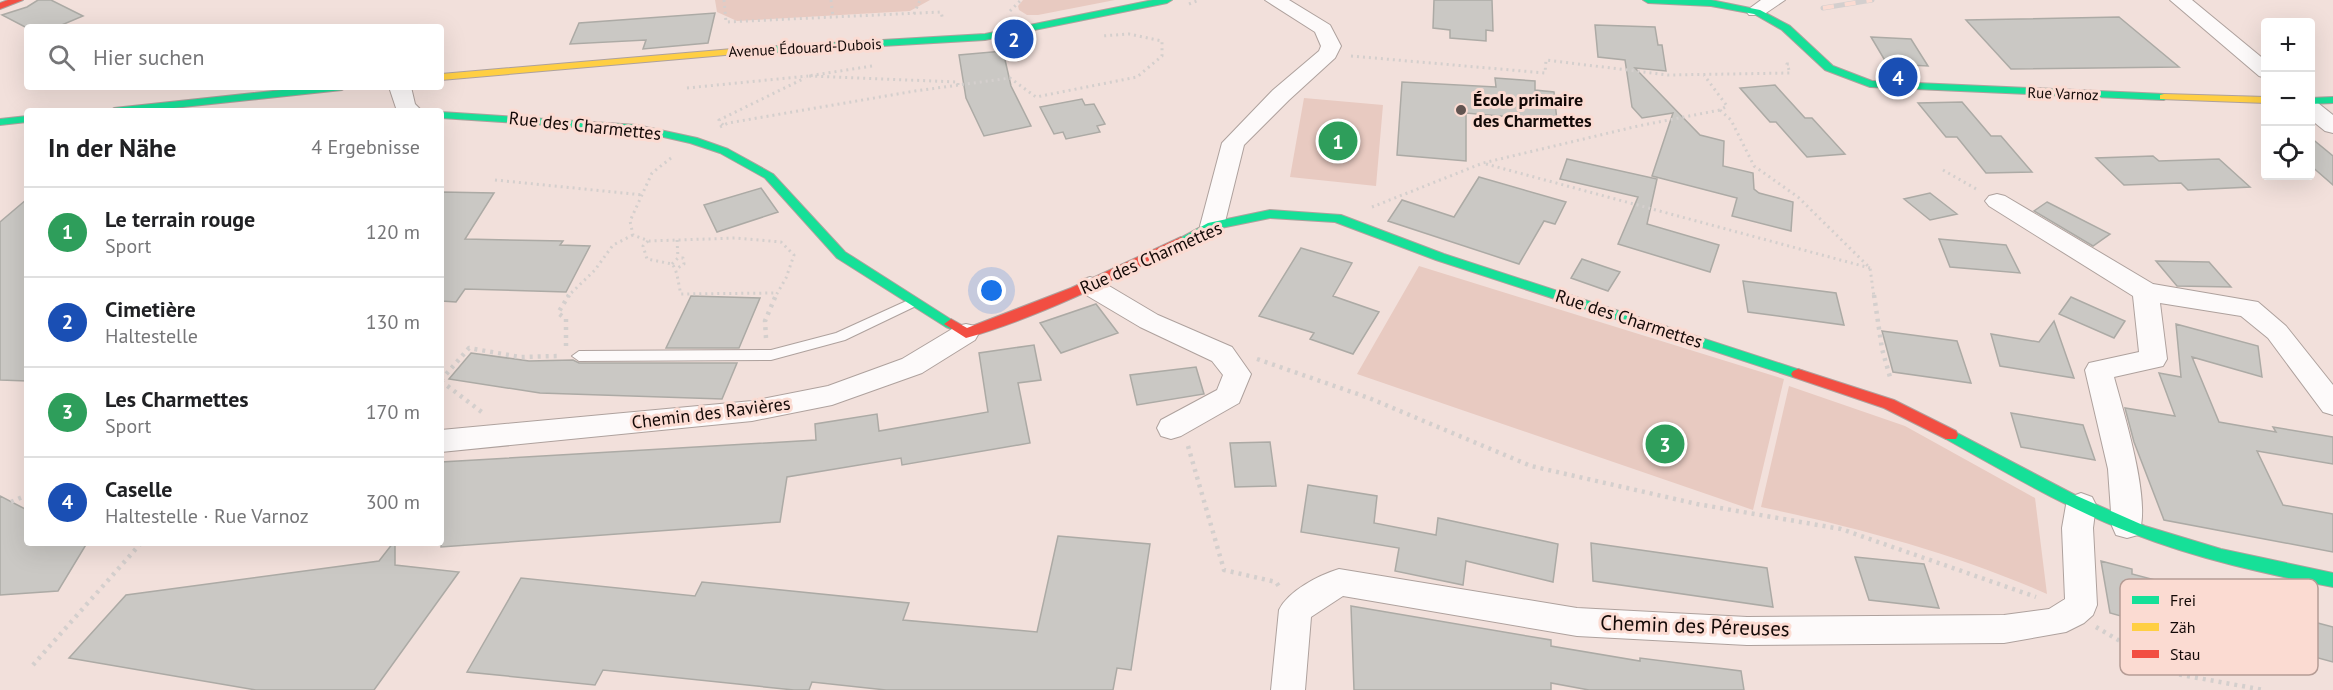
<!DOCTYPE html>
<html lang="de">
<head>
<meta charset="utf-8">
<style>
	:root { --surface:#fff; --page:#f2f2f2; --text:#202124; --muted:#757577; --line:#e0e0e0; --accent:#db2777 }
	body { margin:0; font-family:"PT Sans",sans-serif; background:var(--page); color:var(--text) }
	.controls { position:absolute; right:18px; top:18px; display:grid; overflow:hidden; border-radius:6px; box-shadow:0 6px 24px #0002 }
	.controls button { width:54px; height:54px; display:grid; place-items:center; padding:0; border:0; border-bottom:2px solid var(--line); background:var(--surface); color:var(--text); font:30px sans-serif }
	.you { position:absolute; left:992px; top:291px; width:21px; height:21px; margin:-15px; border:4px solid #fff; border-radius:50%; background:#1a73e8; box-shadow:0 0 0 9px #1a73e833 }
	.badge { display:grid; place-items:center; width:39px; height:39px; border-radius:50%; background:var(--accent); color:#fff; font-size:20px; font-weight:700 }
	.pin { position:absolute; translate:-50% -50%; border:3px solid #fff; box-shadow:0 2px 6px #0006 }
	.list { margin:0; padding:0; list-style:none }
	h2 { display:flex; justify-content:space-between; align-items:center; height:78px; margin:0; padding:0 24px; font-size:26px }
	h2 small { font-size:20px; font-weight:400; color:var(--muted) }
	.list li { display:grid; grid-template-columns:39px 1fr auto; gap:18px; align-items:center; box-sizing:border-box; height:90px; padding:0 24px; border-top:2px solid var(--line) }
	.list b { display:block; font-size:22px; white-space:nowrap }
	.list p { margin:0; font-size:20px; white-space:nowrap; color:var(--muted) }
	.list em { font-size:20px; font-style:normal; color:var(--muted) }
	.icon { flex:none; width:33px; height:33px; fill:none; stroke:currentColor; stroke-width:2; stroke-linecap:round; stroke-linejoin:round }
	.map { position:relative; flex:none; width:2333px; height:690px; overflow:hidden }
	.search { position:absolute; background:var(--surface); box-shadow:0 6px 24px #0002; left:24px; top:24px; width:420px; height:66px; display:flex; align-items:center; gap:15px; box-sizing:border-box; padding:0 21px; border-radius:6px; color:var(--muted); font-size:22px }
	.panel { position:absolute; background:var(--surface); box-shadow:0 6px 24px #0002; left:24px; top:108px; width:420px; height:438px; border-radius:6px }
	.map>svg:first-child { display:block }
	.green { fill:#e8cac1 }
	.building { fill:#cac8c4; stroke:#acaaa5; stroke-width:1.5 }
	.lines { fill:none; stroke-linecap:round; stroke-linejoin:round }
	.lane-casing { stroke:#aea19d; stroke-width:2 }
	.street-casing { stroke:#aea19d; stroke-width:2 }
	.fast-casing { stroke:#aea19d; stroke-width:2 }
	.slow-casing { stroke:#aea19d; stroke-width:2 }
	.jam-casing { stroke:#aea19d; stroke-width:2 }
	.path-far1 { stroke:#d4cfcd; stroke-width:3; stroke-dasharray:2 4; stroke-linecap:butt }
	.path { stroke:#d4cfcd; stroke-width:4.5; stroke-dasharray:3 5; stroke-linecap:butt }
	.lane { fill:#fdfafa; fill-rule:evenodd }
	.street { fill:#fdfafa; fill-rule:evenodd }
	.fast { fill:#16e098; fill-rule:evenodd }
	.slow { fill:#ffcf43; fill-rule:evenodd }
	.jam { fill:#f24e42; fill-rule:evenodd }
	.rail-casing { stroke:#d4cfce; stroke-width:5 }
	.rail { stroke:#fbdbd2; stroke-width:4; stroke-dasharray:11; stroke-linecap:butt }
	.poi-dot { fill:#615451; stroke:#fbdbd2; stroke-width:2 }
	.labels { text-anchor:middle; stroke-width:6; stroke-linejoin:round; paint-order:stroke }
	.far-street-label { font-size:15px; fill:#130907; stroke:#fbdbd2 }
	.poi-label { font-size:18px; font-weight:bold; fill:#130907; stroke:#fbdbd2; text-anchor:start }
	.street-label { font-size:18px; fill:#130907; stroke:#fbdbd2 }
	.near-street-label { font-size:21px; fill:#130907; stroke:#fbdbd2 }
	.key { fill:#fbdbd2; stroke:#b59c95; stroke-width:1.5 }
	.key-label { font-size:16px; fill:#130907 }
</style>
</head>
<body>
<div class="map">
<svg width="2333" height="690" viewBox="0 0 2333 690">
	<rect width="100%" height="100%" fill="#f2e0db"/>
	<path class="green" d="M715,0h215l-20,11 -173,10 -20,-9z
		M1023,0h92l-77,15h-11l-8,-5 -1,-4z
		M1304,98l79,7 -7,81 -86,-9z
		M1419,266l365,113 -31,131 -396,-136z
		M1789,386l116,40 130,72 12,96c-90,-40 -191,-67 -286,-87z"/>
	<path class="building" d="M38,0h13l32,16 -26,11 -30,1 -25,-13 25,-8z
		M1434,0h58l1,31 -7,-1v11l-36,-3v-8l-17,-2z
		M715,13l-7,30 -65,6 3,-9 -76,4 9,-21z
		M2119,17l60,50 -168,2 -45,-49z
		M1595,25l60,2 3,18h4l4,26 -31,-3 65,67 24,6 -1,25 30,7 1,16 5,4 34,9 -2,29 -59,-15 5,-18 -85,-22 21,-63 -31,5 -10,-11 -7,-47 -27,-3z
		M1871,37l40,2 17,27 -41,-2z
		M1003,51l8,35 20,40 -47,10 -18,-38 -7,-43z
		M1495,78l40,3v9l19,2 3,29 -91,-8v48l-69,-6 5,-73 94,5z
		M1775,85l30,33h7l33,36 -38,3 -31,-35h-6l-30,-34z
		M1082,99l3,6 9,-1 11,20 -8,2 3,6 -34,7 -3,-7 -9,2 -14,-27z
		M1962,102l29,34h10l31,36 -46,1 -29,-36h-11l-28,-34z
		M2310,137l23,19v29l-23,-20z
		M2153,156l6,5 60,-2 31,28 -62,3 -7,-7 -57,2 -28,-27z
		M1567,159l90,20 -10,45 72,21 -9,27 -92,-28 20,-47 -78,-18z
		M1479,177l87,25 -11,22 -11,-3 -25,43 -131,-43 14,-21 52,17z
		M761,188l17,24 -61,20 -13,-27z
		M441,192l53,1 -29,46 98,2 -3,4 30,1 -24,46 -101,-3 -9,13 -15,-1z
		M1930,193l27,21 -27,6 -26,-21z
		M27,199v182l-27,-1v-158z
		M2047,202l63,32 -17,12 -59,-35z
		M1939,239l67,6 14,28 -70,-6z
		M1301,248l51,15 -19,33 46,16 -26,42 -43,-15 4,-6 -55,-17z
		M1582,259l38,13 -12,19 -37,-13z
		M2156,261l53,1 22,25 -54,-1z
		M1743,281l93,12 8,32 -96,-13z
		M691,296l69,2 -21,50h-73z
		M2071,297l54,24 -11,17 -55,-24z
		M1096,304l22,29 -57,20 -21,-30z
		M2054,321l20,57 -74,-12 -9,-32 48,8z
		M2176,324l82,22 4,31 -70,-20 27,65 57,10 -3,-5 60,10v27l-76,-13 26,54 50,9v38l-169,-32 -30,-78 -9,-34 50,8 -16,-43 22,4z
		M1882,331l75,10 14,42 -78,-11z
		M1034,345l7,35 -23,3 12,60 -128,22 -1,-7 -114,19 -7,45 -339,25v-85l375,-22 -1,-16 62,-10 2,17 109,-19 -9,-59z
		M471,353l58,8 44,-1 6,3h158l-15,36 -182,-6 -91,-14z
		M1196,367l8,27 -67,11 -7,-30z
		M2011,413l72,12 12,35 -74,-13z
		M1270,442l6,44 -41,1 -5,-44z
		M1308,485l69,11 -3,27 62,12 2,-17 120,26 -5,38 -87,-21 -3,24 -68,-14 4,-23 -98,-16z
		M0,496l27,14v33h60l-29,48 -58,4z
		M1058,536l92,8 -19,126 -14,-2 -4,22h-227l-74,-8 -3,8h-15l-191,-20 -8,15 -128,-13 54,-94 174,18 7,-14 207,21 -6,17 134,12z
		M393,543h2v22l64,7 -85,118h-118l-187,-32 57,-63 253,-34z
		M1591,543l176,25 6,39 -180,-26z
		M1855,557l69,7 15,44 -70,-8z
		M2101,561l31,8v5l201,53v35l-195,-53 4,13 -32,-9z
		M1351,606l200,34v6l89,15v-3l101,13 3,19h-155l-38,-7v7h-197z"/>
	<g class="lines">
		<g class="lane-casing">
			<path id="lane" d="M913,298l7,4 -2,3 -73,35 -74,20 -192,1 -7,-5 7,-5 192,-1 65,-17z"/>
		</g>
		<g class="street-casing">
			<path id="street" d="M1265,0h24l41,25 11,21 -6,12 -46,42 -45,45 -20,81 -3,5 -9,3 -9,-3 -3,-5 22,-83 51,-53 46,-39 2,-5 -6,-14z
				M1761,0h24l-22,15h-14l-3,-4z
				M2170,0h22l74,61v17l-7,-2z
				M389,87h22l4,17 7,7h-25z
				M2310,102l8,1 15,12v18l-8,-2 -15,-12z
				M1997,194l8,2 148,88 105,18 28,24 47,59v30l-10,-3 -55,-74 -27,-22 -81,-13 7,56 -4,7 -49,11c9,34 39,128 24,158l-11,3 -11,-3 -4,-9 -4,-57 -23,-99 4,-7 50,-11 -6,-56 -144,-90 -4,-5 4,-5z
				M1090,277l9,3 59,35 74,32 19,27 -12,29 -58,33 -10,3 -10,-3 -4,-8 4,-8 56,-30 6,-15 -11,-14 -72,-34 -59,-35 -4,-6 4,-6z
				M966,324l9,2 4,7 -4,7 -53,33 -90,32 -80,16 -311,31v-22l311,-29 76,-15 74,-27 55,-33z
				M2081,493l11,4 4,8 -3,23 4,77 -4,10 -9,8 -18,9 -62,11 -257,2 -170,-9 -234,-40 -32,21 -6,73h-34l8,-80c9,-19 40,-35 60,-41l238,39 170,9 257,-2 45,-6 16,-10 -3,-71 4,-23 4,-8z"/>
		</g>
		<g class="fast-casing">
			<path id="fast" d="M1153,0h19l-5,3 -182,37 -241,14 -5,-3 5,-3 241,-14z
				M1643,0h68l49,10 30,16 43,40 39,15 292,13 5,3 -5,3 -294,-13 -45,-17 -43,-40 -28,-16 -43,-8 -63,-3z
				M311,87h36l-5,3 -197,21h-36l5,-3z
				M2333,97v6l-23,1v-6z
				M441,112l196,13 60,13 31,11 45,25 72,78 113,72 -7,5 -5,-2 -109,-69 -72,-80 -45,-25 -30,-10 -53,-12 -196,-13z
				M27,116v6l-27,3v-6z
				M1270,210l71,5 103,39 359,117 2,3 -2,3h-10l-357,-117 -101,-38 -65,-4 -54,11 -35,16 -6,-4 33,-18z
				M1951,430l126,66 68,30 76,23 112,24v14c-67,-13 -135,-28 -199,-53 -66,-25 -127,-61 -188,-95l-2,-4 2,-4z"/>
		</g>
		<g class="slow-casing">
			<path id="slow" d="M744,48l4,1v4l-307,27v-6z
				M2164,94l102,3v6l-106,-4v-4z"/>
		</g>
		<g class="jam-casing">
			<path id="jam" d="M8,0h15l-23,9v-6z
				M1181,237l6,4 -2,3c-70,35 -143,72 -219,94l-22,-14 7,-5 16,9 104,-40z
				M1798,369l96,31 62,31 2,4 -2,4h-10l-62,-31 -91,-31 -2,-3 2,-3z"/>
		</g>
		<path class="path-far1" d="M724,0l2,22 215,-10 2,8
			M831,0l2,17
			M1189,4l10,-4
			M1010,11l11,-11
			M914,14l6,-14
			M1351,56l194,17 1,-13 122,15 122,-2 -3,-9h3
			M872,66l-64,10 150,6v3
			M687,88l121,-12
			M1720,110l11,10 23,46 44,31 72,71 4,29
			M723,125l-4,-5 86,-42
			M720,127l8,-4 187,-32 95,-13 26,19 101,-20 25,-21v-15l-33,-7 -28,2
			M671,158l-19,15 -22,48 3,14 16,6 87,-3 45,4 13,13 -8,23 -11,19
			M1486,164l384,104
			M1943,170l35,20
			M495,180l148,15
			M1372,207l111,-44 155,-37 82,-16 7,-4 -23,-31
			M677,240l1,18
			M648,241l-5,5 4,13 25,5c6,7 6,20 9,30l95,-1
			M672,264l6,-6h5l1,6 -8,5
			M567,297l28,-27 18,-25 20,-10"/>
		<path class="path" d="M1874,295l8,54 8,28
			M766,338l-1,-17 11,-26
			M566,346v-27l-8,-6 11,-18
			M1257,359l112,39 162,68 166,38 144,25 195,68
			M441,380l28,-32 51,9 39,-1
			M441,381l42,32
			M1188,446l36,124 52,12 4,6
			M11,502l16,-7
			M2096,627l80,47 88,16
			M33,665l108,-122"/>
		<use href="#lane" class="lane"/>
		<use href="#street" class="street"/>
		<use href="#fast" class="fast"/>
		<use href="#slow" class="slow"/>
		<use href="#jam" class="jam"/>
		<g class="rail-casing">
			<path id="rail" d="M1823,8l49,-8"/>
		</g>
		<use href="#rail" class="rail"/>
	</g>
	<circle class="poi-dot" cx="1461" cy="110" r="6"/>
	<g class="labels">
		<g class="far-street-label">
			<text transform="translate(805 48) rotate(-3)" y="5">Avenue Édouard-Dubois</text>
			<text transform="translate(2063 94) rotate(2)" y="5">Rue Varnoz</text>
		</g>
		<g class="poi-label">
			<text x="1473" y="106">École primaire<tspan x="1473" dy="21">des Charmettes</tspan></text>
		</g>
		<g class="street-label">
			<text transform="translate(585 126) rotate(6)" y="6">Rue des Charmettes</text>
			<text transform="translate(1151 258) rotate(-24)" y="6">Rue des Charmettes</text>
			<text transform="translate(1629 319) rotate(18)" y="6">Rue des Charmettes</text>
			<text transform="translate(711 413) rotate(-7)" y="6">Chemin des Ravières</text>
		</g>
		<g class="near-street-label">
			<text transform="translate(1695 626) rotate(2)" y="7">Chemin des Péreuses</text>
		</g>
	</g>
	<rect x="2120" y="579" width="198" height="96" rx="9" class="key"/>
	<rect x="2132" y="596" width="27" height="8" fill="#16e098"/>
	<rect x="2132" y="623" width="27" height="8" fill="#ffcf43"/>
	<rect x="2132" y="650" width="27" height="8" fill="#f24e42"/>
	<g class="key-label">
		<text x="2170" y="606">Frei</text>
		<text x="2170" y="633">Zäh</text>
		<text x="2170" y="660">Stau</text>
	</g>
</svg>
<div class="controls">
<button>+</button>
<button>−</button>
<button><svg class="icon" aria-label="locate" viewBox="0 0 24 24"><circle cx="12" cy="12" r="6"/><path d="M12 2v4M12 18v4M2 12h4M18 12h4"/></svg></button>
</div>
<div class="you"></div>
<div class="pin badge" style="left:1338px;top:141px;background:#2e9e5b">1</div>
<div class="pin badge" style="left:1014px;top:39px;background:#1a4fb4">2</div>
<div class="pin badge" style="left:1665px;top:444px;background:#2e9e5b">3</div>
<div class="pin badge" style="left:1898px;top:77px;background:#1a4fb4">4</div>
<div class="search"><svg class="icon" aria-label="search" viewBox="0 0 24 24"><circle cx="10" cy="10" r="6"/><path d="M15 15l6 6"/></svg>Hier suchen</div>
<section class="panel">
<h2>In der Nähe<small>4 Ergebnisse</small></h2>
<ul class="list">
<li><span class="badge" style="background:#2e9e5b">1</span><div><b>Le terrain rouge</b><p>Sport</p></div><em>120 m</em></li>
<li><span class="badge" style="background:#1a4fb4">2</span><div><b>Cimetière</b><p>Haltestelle</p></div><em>130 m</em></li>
<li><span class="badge" style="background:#2e9e5b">3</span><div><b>Les Charmettes</b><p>Sport</p></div><em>170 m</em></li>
<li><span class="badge" style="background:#1a4fb4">4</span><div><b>Caselle</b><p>Haltestelle · Rue Varnoz</p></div><em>300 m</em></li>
</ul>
</section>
</div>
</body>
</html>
